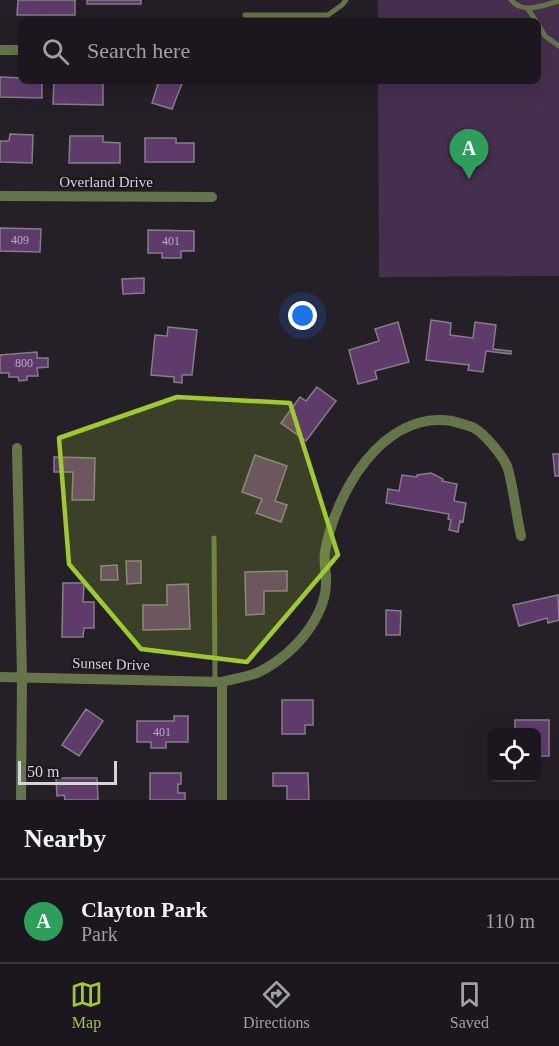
<!DOCTYPE html>
<html lang="en">
<head>
<meta charset="utf-8">
<style>
	:root { --surface:#1c171e; --page:#252027; --text:#f1f3f6; --muted:#a09fa4; --line:#3a363c; --accent:#9eca2f }
	body { margin:0; font-family:Georgia,serif; background:var(--page); color:var(--text) }
	.controls { position:absolute; right:18px; bottom:18px; display:grid; overflow:hidden; border-radius:9px; box-shadow:0 6px 24px #0002 }
	.controls button { width:54px; height:54px; display:grid; place-items:center; padding:0; border:0; border-bottom:2px solid var(--line); background:var(--surface); color:var(--text); font:30px sans-serif }
	.scale { position:absolute; left:18px; bottom:15px; width:99px; box-sizing:border-box; padding-left:6px; border:3px solid #d6d2d8; border-top:0; font-size:16px; line-height:21px; white-space:nowrap; color:#d6d2d8; -webkit-text-stroke:4px #1c161e; paint-order:stroke }
	.you { position:absolute; left:303px; top:316px; width:21px; height:21px; margin:-15px; border:4px solid #fff; border-radius:50%; background:#1a73e8; box-shadow:0 0 0 9px #1a73e833 }
	.badge { display:grid; place-items:center; width:39px; height:39px; border-radius:50%; background:var(--accent); color:#fff; font-size:20px; font-weight:700 }
	.pin { position:absolute; translate:-50% -50px; filter:drop-shadow(0 2px 3px #0008) }
	.pin::after { content:''; position:absolute; top:32px; width:21px; height:18px; background:inherit; clip-path:polygon(0 0,100% 0,50% 100%) }
	.list { margin:0; padding:0; list-style:none }
	h2 { display:flex; justify-content:space-between; align-items:center; height:78px; margin:0; padding:0 24px; font-size:26px }
	h2 small { font-size:20px; font-weight:400; color:var(--muted) }
	.list li { display:grid; grid-template-columns:39px 1fr auto; gap:18px; align-items:center; box-sizing:border-box; height:84px; padding:0 24px; border-top:2px solid var(--line) }
	.list b { display:block; font-size:22px; white-space:nowrap }
	.list p { margin:0; font-size:20px; white-space:nowrap; color:var(--muted) }
	.list em { font-size:20px; font-style:normal; color:var(--muted) }
	.icon { flex:none; width:33px; height:33px; fill:none; stroke:currentColor; stroke-width:2; stroke-linecap:round; stroke-linejoin:round }
	.map { position:relative; flex:none; width:559px; height:800px; overflow:hidden }
	.search { position:absolute; background:var(--surface); box-shadow:0 6px 24px #0002; left:18px; right:18px; top:18px; height:66px; display:flex; align-items:center; gap:15px; box-sizing:border-box; padding:0 21px; border-radius:9px; color:var(--muted); font-size:22px }
	.sheet { height:162px; background:var(--surface) }
	nav { display:flex; justify-content:space-around; align-items:center; box-sizing:border-box; height:84px; border-top:2px solid var(--line); background:var(--surface); font-size:16px; color:var(--muted) }
	nav a { display:grid; justify-items:center; gap:3px }
	nav .on { color:var(--accent) }
	.map>svg:first-child { display:block }
	.green { fill:#462f4e }
	.building { fill:#5f3b6c; stroke:#857d88; stroke-width:1.5 }
	.lines { fill:none; stroke-linecap:round; stroke-linejoin:round }
	.service { stroke:#657549; stroke-width:5 }
	.minor { stroke:#657549; stroke-width:10 }
	.marked { fill:#9eca2f; fill-opacity:0.2; stroke:#9eca2f; stroke-width:4.5; stroke-linejoin:round }
	.labels { text-anchor:middle; stroke-width:4.5; stroke-linejoin:round; paint-order:stroke }
	.number-label { font-size:12px; fill:#b8acbd }
	.street-label { font-size:15px; fill:#d6d2d8; stroke:#1c161e }
</style>
</head>
<body>
<div class="map">
<svg width="559" height="800" viewBox="0 0 559 800">
	<rect width="100%" height="100%" fill="#251f28"/>
	<path class="green" d="M378,0h181v276l-180,1 -1,-196h160v-60h-160z"/>
	<path class="building" d="M18,0h57v15h-58z
		M87,0h54v4h-54z
		M0,77l21,1v3h21v17l-42,-1z
		M54,81l49,2v22l-50,-1z
		M159,81h24l-11,28 -20,-6z
		M10,134l23,1 -1,28 -32,-1v-21h9z
		M70,136h33v6l17,1v20h-51z
		M145,138h31v5h18v19h-49z
		M0,228l41,1 -1,23 -40,-1z
		M148,230l46,1v20h-13v7h-19v-5h-14z
		M144,278v15l-21,1 -1,-15z
		M431,320l20,3 -1,12 23,3 2,-16 21,3 -3,24 18,2v3l-25,-3 -3,21 -15,-2 1,-5 -43,-5z
		M398,322l11,40 -34,9 2,8 -19,5 -9,-34 30,-9 -4,-12z
		M168,327l29,3 -5,45h-10v8l-8,-1v-5l-23,-2 4,-40 12,1z
		M37,352v6h11v9l-11,1 1,8h-11v4l-8,1 -1,-4h-9v-4h-9v-18z
		M317,387l19,14 -30,40 -25,-18 19,-26 6,4z
		M553,454h6v22h-4z
		M255,455l32,11 -12,35 12,4 -6,17 -25,-9 6,-14 -20,-7z
		M54,457l41,1 -1,42h-22l1,-28h-19z
		M431,473l12,6 -1,2 15,3 -3,17 12,2 -3,19 -3,-1 -2,11 -9,-2 2,-10 -3,-1 1,-5 -63,-11 2,-14 11,2 3,-16 15,2v-2z
		M126,561h15v22l-14,1z
		M117,565l1,15h-17v-14z
		M287,571v20h-23v23l-18,1 -1,-43z
		M63,583h21l-1,19h11v26h-10l-1,9h-21z
		M188,584l2,45 -47,1v-25h24v-20z
		M558,595l1,25 -11,3 -1,-5 -28,8 -6,-21z
		M386,610l15,1 -1,24h-14z
		M282,700h31v25h-8v9h-23z
		M86,709l17,12 -24,35 -17,-11z
		M174,716h14v26h-22v6h-15v-6h-14v-21h37z
		M515,720h34v36h-13v-24h-21z
		M150,773h31v11h-3v9h7v7h-35z
		M273,773h35l1,27h-22v-14h-14z
		M56,778h41l1,22h-33l-1,-5 -7,1z"/>
	<g class="lines">
		<path class="service" d="M511,0c12,15 33,5 48,1
			M528,9l8,12
			M245,15h83l14,-10 4,-5
			M538,24l7,12 14,10
			M214,538l1,144"/>
		<path class="minor" d="M0,50h21
			M0,196l212,1
			M17,448l5,229 -1,123
			M0,677l222,5c11,-3 24,-5 35,-9 21,-10 42,-28 54,-47 9,-14 15,-27 15,-43 1,-10 -3,-21 -1,-31 10,-58 57,-142 127,-131 6,2 16,4 22,7 10,5 31,30 34,41 6,22 8,45 13,67
			M222,800v-118"/>
	</g>
	<path class="marked" d="M177,397l113,6 48,152 -91,107 -106,-13 -72,-85 -10,-126z"/>
	<g class="labels">
		<g class="number-label">
			<text x="20" y="244">409</text>
			<text x="171" y="245">401</text>
			<text x="24" y="367">800</text>
			<text x="162" y="736">401</text>
		</g>
		<g class="street-label">
			<text x="106" y="187">Overland Drive</text>
			<text transform="translate(111 664) rotate(2)" y="5">Sunset Drive</text>
		</g>
	</g>
</svg>
<div class="controls">
<button><svg class="icon" aria-label="locate" viewBox="0 0 24 24"><circle cx="12" cy="12" r="6"/><path d="M12 2v4M12 18v4M2 12h4M18 12h4"/></svg></button>
</div>
<div class="scale">50 m</div>
<div class="you"></div>
<div class="pin badge" style="left:469px;top:179px;background:#2e9e5b">A</div>
<div class="search"><svg class="icon" aria-label="search" viewBox="0 0 24 24"><circle cx="10" cy="10" r="6"/><path d="M15 15l6 6"/></svg>Search here</div>
</div>
<section class="sheet">
<h2>Nearby<small></small></h2>
<ul class="list">
<li><span class="badge" style="background:#2e9e5b">A</span><div><b>Clayton Park</b><p>Park</p></div><em>110 m</em></li>
</ul>
</section>
<nav>
<a class="on"><svg class="icon" aria-label="map" viewBox="0 0 24 24"><path d="M3 6l6-2 6 2 6-2v14l-6 2-6-2-6 2zM9 4v14M15 6v14"/></svg>Map</a>
<a><svg class="icon" aria-label="directions" viewBox="0 0 24 24"><path d="M12 3l9 9-9 9-9-9zM9 14v-3h6M13 9l2 2-2 2"/></svg>Directions</a>
<a><svg class="icon" aria-label="saved" viewBox="0 0 24 24"><path d="M7 4h10v16l-5-4-5 4z"/></svg>Saved</a>
</nav>
</body>
</html>
